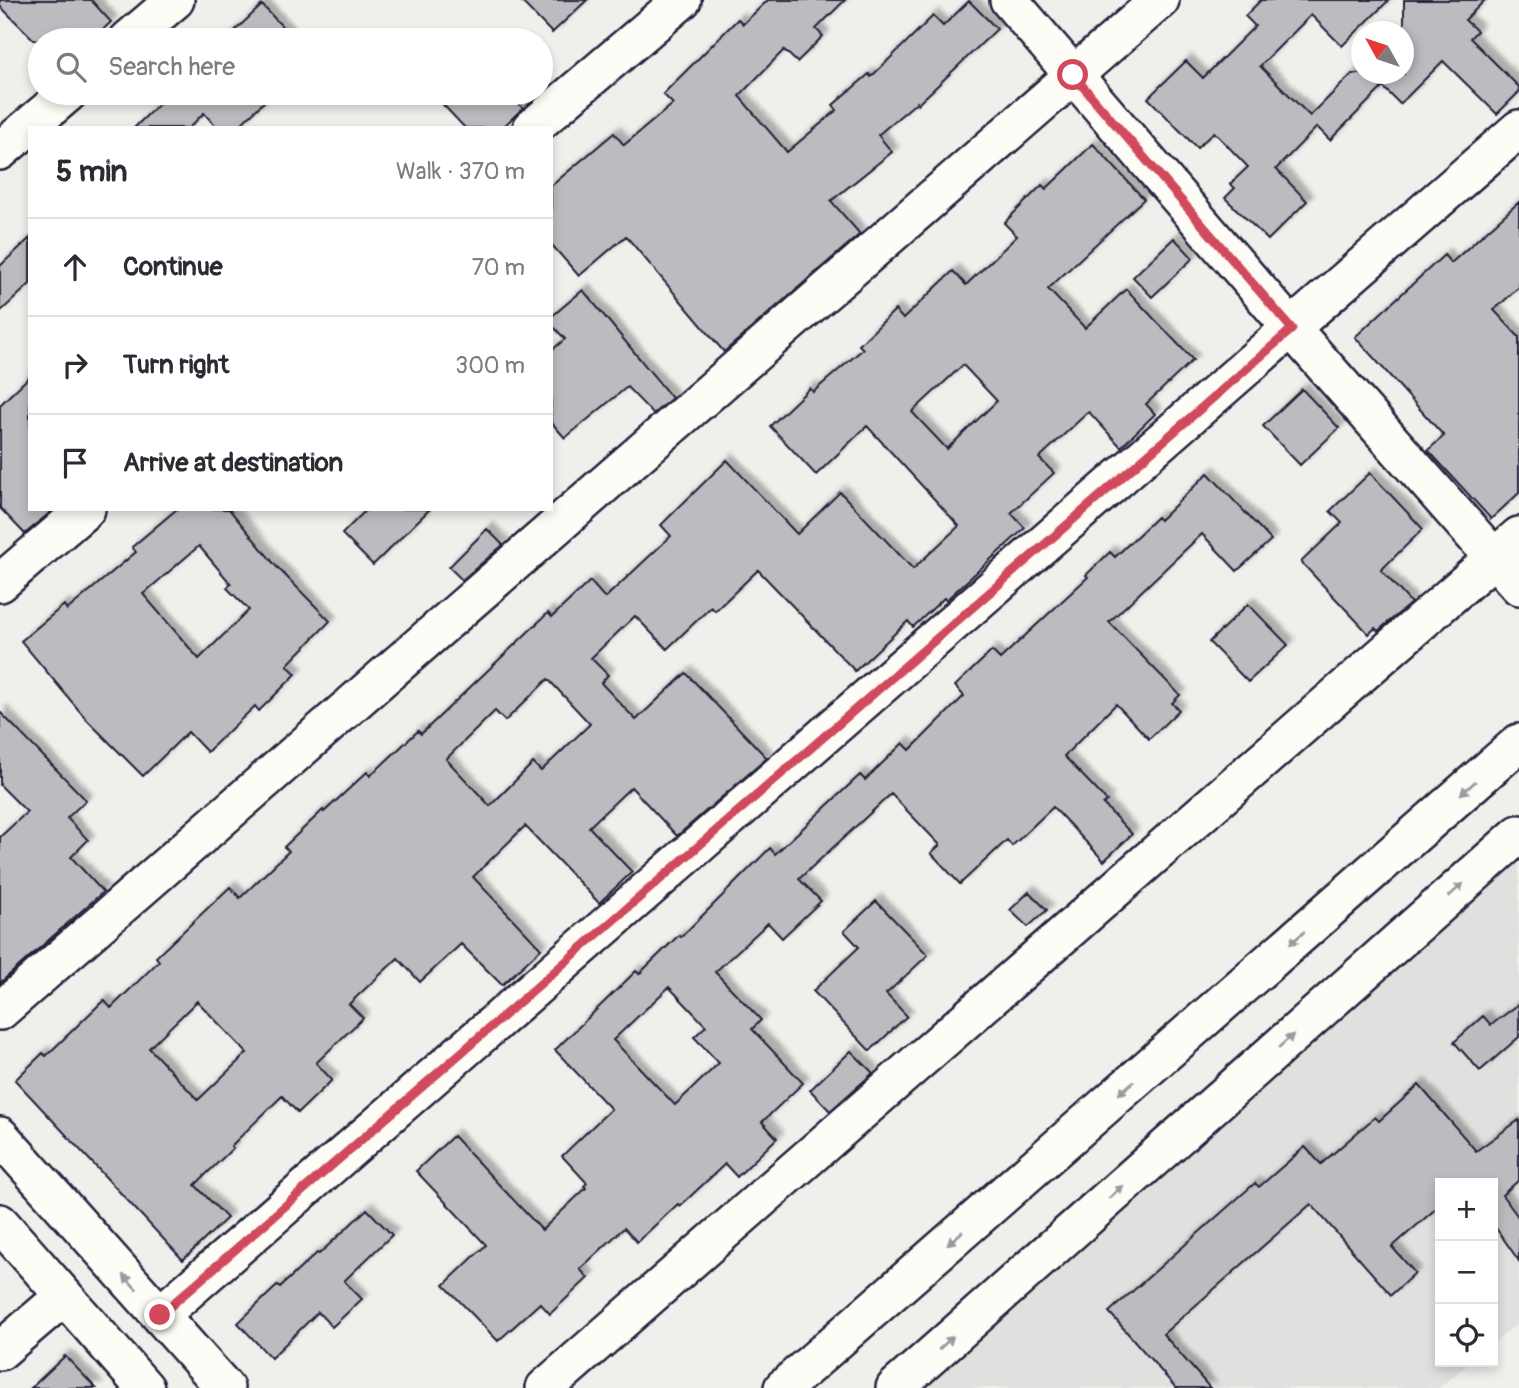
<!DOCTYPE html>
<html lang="en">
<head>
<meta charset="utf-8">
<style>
	:root { --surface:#fff; --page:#f2f2f3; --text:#2b2b33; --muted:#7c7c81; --line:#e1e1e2 }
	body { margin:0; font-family:Pangolin,sans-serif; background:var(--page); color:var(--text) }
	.controls { position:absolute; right:21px; bottom:21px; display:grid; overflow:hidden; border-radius:0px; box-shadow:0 4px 10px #0003 }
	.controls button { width:63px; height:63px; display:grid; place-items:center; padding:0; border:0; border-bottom:2px solid var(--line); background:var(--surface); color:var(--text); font:35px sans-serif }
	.compass { position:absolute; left:1351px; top:21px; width:63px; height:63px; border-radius:50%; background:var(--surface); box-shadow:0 4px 10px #0003; rotate:310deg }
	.stop { position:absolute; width:21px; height:21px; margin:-16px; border:5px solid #d1495b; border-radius:50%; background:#fff }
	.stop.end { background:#d1495b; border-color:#fff; box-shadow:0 2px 7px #0008 }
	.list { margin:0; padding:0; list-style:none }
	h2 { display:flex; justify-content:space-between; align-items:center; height:91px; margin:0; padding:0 28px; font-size:30px }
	h2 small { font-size:23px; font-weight:400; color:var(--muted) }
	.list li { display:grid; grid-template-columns:46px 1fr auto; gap:21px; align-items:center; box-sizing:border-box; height:98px; padding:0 28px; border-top:2px solid var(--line) }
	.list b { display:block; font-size:26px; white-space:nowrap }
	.list em { font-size:23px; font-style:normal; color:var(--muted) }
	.icon { flex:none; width:38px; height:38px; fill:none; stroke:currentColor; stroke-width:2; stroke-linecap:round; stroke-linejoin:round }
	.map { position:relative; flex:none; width:1519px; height:1388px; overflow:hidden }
	.search { position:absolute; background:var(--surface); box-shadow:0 4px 10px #0003; left:28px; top:28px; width:525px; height:77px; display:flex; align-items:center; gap:18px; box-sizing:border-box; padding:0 24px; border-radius:38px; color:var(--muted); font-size:26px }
	.panel { position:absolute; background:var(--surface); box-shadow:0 4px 10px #0003; left:28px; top:126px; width:525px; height:385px; border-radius:0px }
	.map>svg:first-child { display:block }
	.built { fill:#e0e0df }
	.building { fill:#bcbcc0; stroke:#22223b; stroke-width:2; fill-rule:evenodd; filter:url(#shadow) }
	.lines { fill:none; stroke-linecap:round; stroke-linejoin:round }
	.minor-casing { stroke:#22223b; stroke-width:42 }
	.minor { stroke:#fdfcf7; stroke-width:37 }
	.oneway { fill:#9a9aa2 }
	.route { stroke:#d1495b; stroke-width:9 }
</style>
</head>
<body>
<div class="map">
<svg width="1519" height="1388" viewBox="0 0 1519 1388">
	<defs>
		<filter id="shadow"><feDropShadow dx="6" dy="-6" stdDeviation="2" flood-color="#0004"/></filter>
	</defs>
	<rect width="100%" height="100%" fill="#f0efec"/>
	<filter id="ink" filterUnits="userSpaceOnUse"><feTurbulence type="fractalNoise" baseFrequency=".0143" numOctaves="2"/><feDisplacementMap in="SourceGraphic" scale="14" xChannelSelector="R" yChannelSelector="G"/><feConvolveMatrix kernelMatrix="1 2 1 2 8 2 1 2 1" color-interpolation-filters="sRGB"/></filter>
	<g filter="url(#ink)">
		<path class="built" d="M1519,834v488l-26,22v-161h-53v179h31l-32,26h-544z"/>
		<path class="building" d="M0,0h91l20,22 -19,18h-58l-34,-34z
			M520,0h67l-35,33z
			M768,0h77l-29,29 7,7 -26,26 -13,-12 -45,46 48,56 50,-42 -4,-5 36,-31 2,3 62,-61 10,10 26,-25 28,28 -79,75 -1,-2 -39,33 14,17 -61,49 29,33 -136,118 -98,-116 -47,40 -28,-32v-58l63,-53 10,12 49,-41 -10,-10 75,-75 5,5z
			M1261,0h128l-47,46 -31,-31 -51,51 50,50 42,-42h52v-74h81l-20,20 12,11 -7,7 49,49v5l-22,22 -54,-53 -43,43 -17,-17 -53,53 -13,-13 -41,42 31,32 -39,39 -43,-42 10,-10 -5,-4 18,-17 -34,-35 -17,16 -49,-50 38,-37 17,17 52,-52 -10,-10z
			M262,5l33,35h-70z
			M170,93h103l-36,35h-20l-13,-15 -15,15h-55z
			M432,93h76l15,15 -21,20h-37z
			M1093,144l51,55 -96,90 37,39 41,-39 67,71 -47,44 9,10 -34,33 -32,-35 -3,2 -47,44 15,15 -43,40 14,15 -79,72 -2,-2 -31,29 -5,-6 -53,50 -97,-101 -43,41 -4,-4 -44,42 -32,-33 -44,42 17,17 -7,8 35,37 50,-47 81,85 -90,78 -46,-49 -42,40 43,45 -33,31 -74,-77 -52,51 68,72 -39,36 -41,-41 -41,38 -22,-24 -49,46 14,14 -47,45 16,17 -34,33 -16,-17 -51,50 2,2 -38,37 32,33 -44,42 -168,-180 28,-27 3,3 58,-56 7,8 48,-47 -3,-4 74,-70 10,11 49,-47 -5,-4 39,-37 1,2 43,-40 3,4 48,-45 3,3 127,-121 4,4 38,-36 15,17 66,-62 -10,-11 66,-65 70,74 43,-42 73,77 46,-43 -92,-100 -51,49 -46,-49 40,-38 3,4 50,-43 -4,-4 36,-35 8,9 50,-48 13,14 51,-49 -13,-13 38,-38 4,4zM963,365l34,36 -50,48 -35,-37zM548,679l42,45 -49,47 -8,-8 -43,43 -44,-47 49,-48 10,10zM197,1001l50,52 -49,47 -49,-52z
			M1519,202v85l-25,23 25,27v156l-28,26 -63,-69 16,-14 -89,-99 89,-82 7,8z
			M30,238v46l-30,28v-46z
			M1174,238l19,20 -41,39 -19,-20z
			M583,290l89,108 -19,16 -26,-27 -62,51 -14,-16v-71l14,-12 -14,-15v-7z
			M30,376v133h24l-29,25 -25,-26v-103z
			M1302,389l37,39 -39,37 -37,-39z
			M1208,473l63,67 -34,31 -35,-37 -93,88 71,73 -8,8 7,7 -30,29 -33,-35 -52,52 43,45 -4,3 29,30 -28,27 -51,-54 -41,39 -5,-6 -47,44 -29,-31 9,-8 -49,-51 -92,85 22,22 -39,37 -14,-15 -53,49 46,48 -9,9 51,54 -41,39 15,16 -40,39 -12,-13 -45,42 -2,-2 -41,38 -13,-14 -44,41 8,9 -38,36 -10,-11 -42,38 -54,-56 42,-40 -70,-74 37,-35 89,94 44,-42 -2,-2 3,-3 -25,-27 49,-47 -56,-59 81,-79 3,3 40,-39 2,2 89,-89 5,6 85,-79 5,5 38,-37 7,7 54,-54 -9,-10 37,-35 8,8 88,-82 -2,-2 24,-23 5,5 42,-40 3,3zM669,987l37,39 -12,11 25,26 -44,42 -62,-65z
			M1370,473l53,56 -42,41 30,33 -33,28 -3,-3 -6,6 -68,-72 41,-39 -12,-12z
			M177,509h52l46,56 55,56 -43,44 9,9 -37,37 -4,-5 -48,46 -19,-20 -45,44 -56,-56 -66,-79 43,-36 3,5 69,-58 -4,-5zM199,546l32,38 -4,4 22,22 -50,49 -56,-65z
			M367,509h63l-57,56 -31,-31z
			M487,529l16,16 -41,35 -13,-13z
			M1248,604l40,41 -40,37 -39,-40z
			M0,712l86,88 -19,18 21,22 -17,17 32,35 -103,91v-146l27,-25 -27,-27z
			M1029,892l18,18 -19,17 -18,-17z
			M876,901l52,54 -42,39 21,22 -37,35 -57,-60 46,-44 -15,-16z
			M1519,1004v33l-39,34 -26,-29 29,-26 8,9z
			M851,1051l22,22 -43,38 -20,-21z
			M1419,1085l57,66 43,-31v60l-17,15 17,23v43l-26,-37v-41h-53v22l-48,42 23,26 -24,22 -80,-91 -148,130 47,54h-34l-67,-76 146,-129 4,4 46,-40 16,17 54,-47 4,4z
			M367,1209l25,26 -48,46 18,18 -30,28 -14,-15 -47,46 -33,-35 40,-38 2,2 37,-34 2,1z
			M65,1356l31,32h-65z"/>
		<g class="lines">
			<g class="minor-casing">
				<path id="minor" d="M1009,0l283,329 227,257
					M128,40l47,-40
					M532,128l150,-128
					M0,151l68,-58
					M0,583l86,-74
					M0,1011l1160,-1011
					M0,1136l225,252
					M0,1223l145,165
					M160,1315l1359,-1186
					M0,1351l64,-55
					M545,1388l974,-852
					M783,1388l736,-645
					M895,1388l624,-554"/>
			</g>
			<use href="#minor" class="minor"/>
		</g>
		<defs><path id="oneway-solid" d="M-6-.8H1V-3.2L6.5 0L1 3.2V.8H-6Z" transform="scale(1.75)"/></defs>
		<g class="oneway">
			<use href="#oneway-solid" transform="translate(1468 788) rotate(139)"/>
			<use href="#oneway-solid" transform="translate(1456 890) rotate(-42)"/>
			<use href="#oneway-solid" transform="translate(1297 938) rotate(139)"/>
			<use href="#oneway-solid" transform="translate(1286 1041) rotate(-42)"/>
			<use href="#oneway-solid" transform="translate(1126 1088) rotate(139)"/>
			<use href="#oneway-solid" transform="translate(1116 1192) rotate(-42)"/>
			<use href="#oneway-solid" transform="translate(955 1238) rotate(139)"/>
			<use href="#oneway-solid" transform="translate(130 1282) rotate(-132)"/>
			<use href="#oneway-solid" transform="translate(946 1343) rotate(-42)"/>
		</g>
	</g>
	<g class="lines" filter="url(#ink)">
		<path class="route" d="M160,1315l1132,-986 -219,-254"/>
	</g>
</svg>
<div class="controls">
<button>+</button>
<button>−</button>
<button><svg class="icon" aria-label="locate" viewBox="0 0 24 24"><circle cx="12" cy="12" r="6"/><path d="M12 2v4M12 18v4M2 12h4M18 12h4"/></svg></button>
</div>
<svg class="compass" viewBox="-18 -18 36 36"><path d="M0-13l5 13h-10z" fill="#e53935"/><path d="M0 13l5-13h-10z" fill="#7c7c81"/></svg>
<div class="stop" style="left:1073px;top:75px"></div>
<div class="stop end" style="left:160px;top:1315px"></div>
<div class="search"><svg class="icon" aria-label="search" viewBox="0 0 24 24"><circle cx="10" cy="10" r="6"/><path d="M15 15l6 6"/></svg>Search here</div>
<section class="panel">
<h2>5 min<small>Walk · 370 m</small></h2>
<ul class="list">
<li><svg class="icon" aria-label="ahead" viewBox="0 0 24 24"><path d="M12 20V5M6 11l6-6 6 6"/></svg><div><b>Continue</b></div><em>70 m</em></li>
<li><svg class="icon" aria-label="right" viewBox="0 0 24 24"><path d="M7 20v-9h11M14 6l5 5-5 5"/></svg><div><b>Turn right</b></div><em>300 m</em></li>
<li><svg class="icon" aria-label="arrive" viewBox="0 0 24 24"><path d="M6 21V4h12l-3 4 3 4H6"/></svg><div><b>Arrive at destination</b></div></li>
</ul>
</section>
</div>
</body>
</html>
